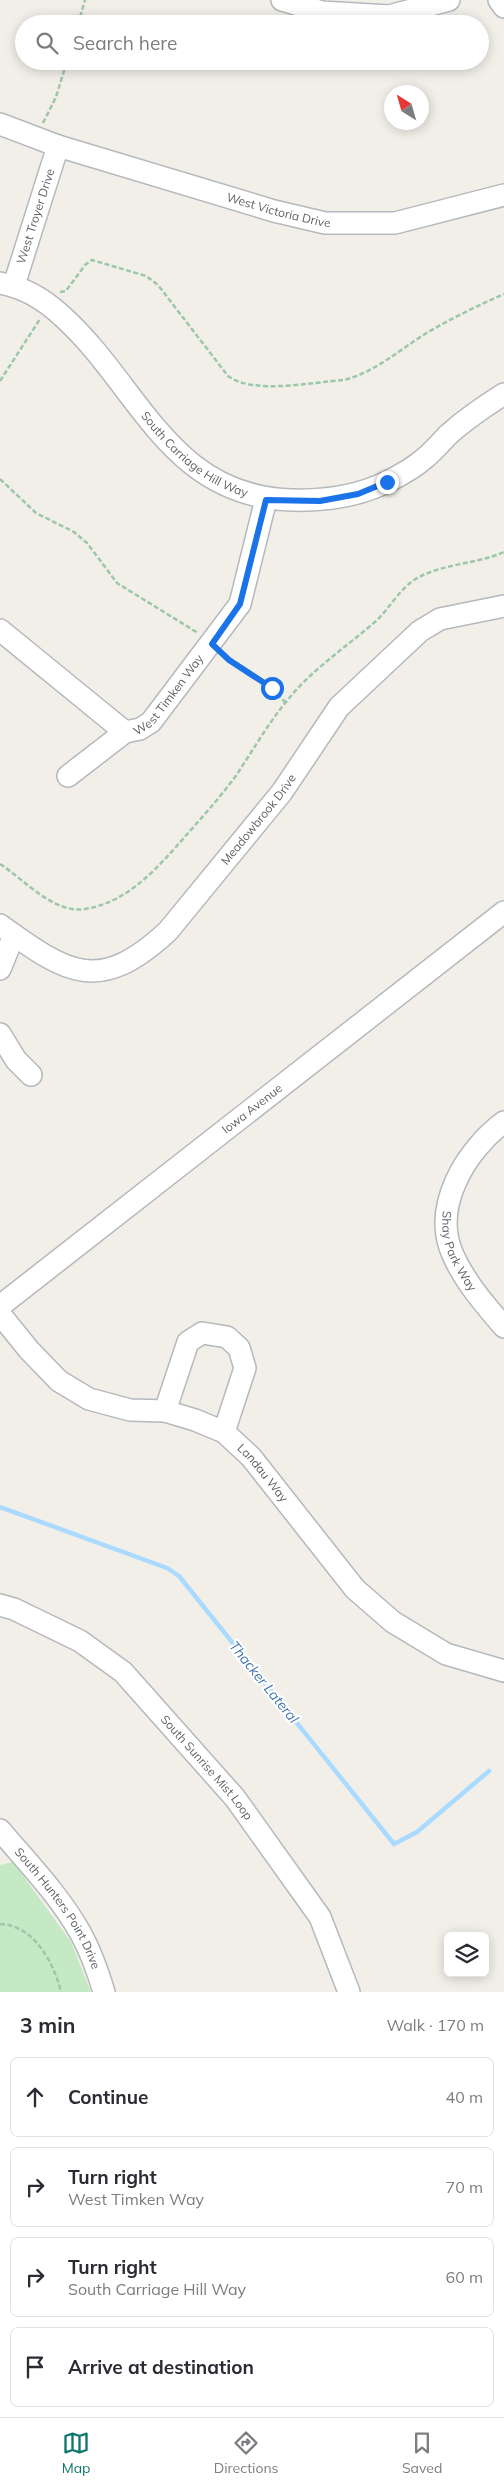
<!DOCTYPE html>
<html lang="en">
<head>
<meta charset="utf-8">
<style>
	:root { --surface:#fff; --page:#f7f7f7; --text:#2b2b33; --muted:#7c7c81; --line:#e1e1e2; --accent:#0f766e }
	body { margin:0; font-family:Mulish,sans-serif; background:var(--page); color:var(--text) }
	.controls { position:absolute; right:15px; bottom:15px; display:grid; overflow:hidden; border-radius:8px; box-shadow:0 2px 12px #0003 }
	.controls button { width:45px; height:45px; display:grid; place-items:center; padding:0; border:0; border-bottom:1px solid var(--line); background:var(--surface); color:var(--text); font:25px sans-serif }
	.compass { position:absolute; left:384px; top:85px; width:45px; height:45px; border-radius:50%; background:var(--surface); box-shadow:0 2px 12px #0003; rotate:323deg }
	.stop { position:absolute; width:15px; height:15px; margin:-11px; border:4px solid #1a73e8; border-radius:50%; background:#fff }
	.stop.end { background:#1a73e8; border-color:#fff; box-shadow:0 1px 5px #0008 }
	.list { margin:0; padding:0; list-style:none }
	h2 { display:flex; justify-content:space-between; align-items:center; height:65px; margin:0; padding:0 20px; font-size:21px }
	h2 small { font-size:16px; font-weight:400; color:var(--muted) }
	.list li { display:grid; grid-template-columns:32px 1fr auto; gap:15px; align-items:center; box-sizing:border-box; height:80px; margin:0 10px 10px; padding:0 10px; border:1px solid var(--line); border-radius:8px }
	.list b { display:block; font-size:19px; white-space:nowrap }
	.list p { margin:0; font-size:16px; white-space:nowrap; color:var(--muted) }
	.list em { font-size:16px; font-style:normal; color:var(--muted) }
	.icon { flex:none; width:28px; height:28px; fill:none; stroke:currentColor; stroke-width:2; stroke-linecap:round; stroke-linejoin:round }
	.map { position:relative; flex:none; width:504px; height:1992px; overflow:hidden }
	.search { position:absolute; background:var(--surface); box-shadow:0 2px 12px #0003; left:15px; right:15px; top:15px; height:55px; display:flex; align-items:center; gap:12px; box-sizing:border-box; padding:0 18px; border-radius:28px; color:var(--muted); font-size:19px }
	.sheet { height:425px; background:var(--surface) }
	nav { display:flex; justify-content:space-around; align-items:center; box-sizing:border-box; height:70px; border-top:1px solid var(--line); background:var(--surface); font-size:14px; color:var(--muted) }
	nav a { display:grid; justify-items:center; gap:2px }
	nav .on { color:var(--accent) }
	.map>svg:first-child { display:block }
	.green { fill:#c5e8c5 }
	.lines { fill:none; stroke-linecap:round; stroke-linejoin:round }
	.stream { stroke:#aadaff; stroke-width:4.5 }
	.minor-casing { stroke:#b5b8bc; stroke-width:24 }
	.path { stroke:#9cc7a9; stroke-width:2.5; stroke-dasharray:5 2.5; stroke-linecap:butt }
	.minor { stroke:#fff; stroke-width:21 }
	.route { stroke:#1a73e8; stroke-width:6 }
	.labels { text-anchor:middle; stroke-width:4.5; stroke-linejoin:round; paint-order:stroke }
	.street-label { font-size:12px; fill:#5f6368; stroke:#fff }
	.water-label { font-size:14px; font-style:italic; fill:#4174aa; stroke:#fff }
</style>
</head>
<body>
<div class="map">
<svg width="504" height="1992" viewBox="0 0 504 1992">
	<rect width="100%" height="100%" fill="#f1efe8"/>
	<path class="green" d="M13,1862l58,80 20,50h-91v-127z"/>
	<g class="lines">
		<path class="stream" d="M0,1507l167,61 12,8 215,268 23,-12 72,-61"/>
		<g class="minor-casing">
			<g id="minor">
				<path d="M282,0l40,12 67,4 60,-16"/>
				<path d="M499,0l5,7"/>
				<path id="s1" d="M0,124l58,22 216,65 51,12h70l109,-28"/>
				<path id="s2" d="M0,283c23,4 45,17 62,33 77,69 107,181 230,184 33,1 64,-3 95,-18 12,-6 28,-15 38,-24 9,-7 16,-16 24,-24 17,-15 36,-28 55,-40"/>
				<path id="s3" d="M14,285l44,-139"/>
				<path d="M0,630l125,102"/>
				<path id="s4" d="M68,776l57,-44 15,-3 11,-7 89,-118 26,-105"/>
				<path id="s5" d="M0,925c68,49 99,70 168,6l114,-139 57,-85 81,-76 20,-12 64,-13"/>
				<path d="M0,969l14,-34"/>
				<path d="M0,1034l16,26 15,15"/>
				<path id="s6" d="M504,1122c-38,28 -73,85 -51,133 12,27 32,50 51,72"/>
				<path id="s7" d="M0,1306l504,-394"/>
				<path id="s8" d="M0,1314l29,36 30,31 30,18 41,11 35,1 30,9 29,12 27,25 104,132 38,33 53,32 58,17"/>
				<path d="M165,1411l23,-69 14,-9 25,4 12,11 6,20 -21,64"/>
				<path id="s9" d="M0,1605l14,4 66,32 43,31 112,126 85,119 29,75"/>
				<path id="s10" d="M0,1830c28,33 60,66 81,104 10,18 17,38 23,58"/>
			</g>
		</g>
		<path class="path" d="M78,24l7,-24
			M43,123l13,-26 11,-36
			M60,292l6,-1 19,-26 7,-5 54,16 12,9 70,91c25,19 85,6 116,4 31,-8 54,-29 81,-46 25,-15 52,-28 79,-40
			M0,381l40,-62
			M0,479l36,34 38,19 13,11 30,40 81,50
			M223,654l41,27 21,21
			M0,864c24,15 53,50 85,45 45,-7 75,-44 104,-77 16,-18 32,-36 46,-55 17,-25 32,-52 51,-75 25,-32 59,-54 90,-81 13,-12 23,-31 38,-41 27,-17 61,-15 90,-28
			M0,1924c34,1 54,39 61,68"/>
		<use href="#minor" class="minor"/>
	</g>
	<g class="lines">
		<path class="route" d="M272,688l-43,-28 -17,-16 28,-40 26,-104 54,1 38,-7 29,-12"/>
	</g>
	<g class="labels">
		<g class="street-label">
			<text dy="4" stroke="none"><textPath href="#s1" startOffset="292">West Victoria Drive</textPath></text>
			<text dy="4" stroke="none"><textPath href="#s3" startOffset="72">West Troyer Drive</textPath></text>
			<text dy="4" stroke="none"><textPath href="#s2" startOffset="265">South Carriage Hill Way</textPath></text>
			<text dy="4" stroke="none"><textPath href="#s4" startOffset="132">West Timken Way</textPath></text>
			<text dy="4" stroke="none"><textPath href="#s5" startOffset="336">Meadowbrook Drive</textPath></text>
			<text dy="4" stroke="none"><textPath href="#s7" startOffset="320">Iowa Avenue</textPath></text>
			<text dy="4" stroke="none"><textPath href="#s6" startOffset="151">Shay Park Way</textPath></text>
			<text dy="4" stroke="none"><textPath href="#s8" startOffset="321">Landau Way</textPath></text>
			<text dy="4" stroke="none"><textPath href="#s9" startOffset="268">South Sunrise Mist Loop</textPath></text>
			<text dy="4" stroke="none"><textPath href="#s10" startOffset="98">South Hunters Point Drive</textPath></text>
		</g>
		<g class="water-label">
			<text transform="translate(264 1682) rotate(51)" y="5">Thacker Lateral</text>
		</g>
	</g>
</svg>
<div class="controls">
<button><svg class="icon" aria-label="layers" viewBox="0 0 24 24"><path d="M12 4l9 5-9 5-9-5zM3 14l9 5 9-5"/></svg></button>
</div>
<svg class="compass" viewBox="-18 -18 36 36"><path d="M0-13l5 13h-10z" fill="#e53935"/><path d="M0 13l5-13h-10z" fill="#7c7c81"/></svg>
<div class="stop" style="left:272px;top:688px"></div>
<div class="stop end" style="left:387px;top:482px"></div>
<div class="search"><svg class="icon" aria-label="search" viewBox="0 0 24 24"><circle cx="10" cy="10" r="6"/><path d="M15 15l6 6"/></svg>Search here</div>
</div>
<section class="sheet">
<h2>3 min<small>Walk · 170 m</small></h2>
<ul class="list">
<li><svg class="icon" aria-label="ahead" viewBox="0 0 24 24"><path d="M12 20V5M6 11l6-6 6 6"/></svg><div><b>Continue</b></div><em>40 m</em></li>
<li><svg class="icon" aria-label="right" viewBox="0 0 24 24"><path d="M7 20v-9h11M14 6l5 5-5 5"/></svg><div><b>Turn right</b><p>West Timken Way</p></div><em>70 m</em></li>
<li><svg class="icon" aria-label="right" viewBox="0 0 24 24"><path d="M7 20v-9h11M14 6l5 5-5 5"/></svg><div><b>Turn right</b><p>South Carriage Hill Way</p></div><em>60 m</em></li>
<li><svg class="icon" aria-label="arrive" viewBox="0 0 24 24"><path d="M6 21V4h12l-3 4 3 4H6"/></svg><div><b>Arrive at destination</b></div></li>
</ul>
</section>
<nav>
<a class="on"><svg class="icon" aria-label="map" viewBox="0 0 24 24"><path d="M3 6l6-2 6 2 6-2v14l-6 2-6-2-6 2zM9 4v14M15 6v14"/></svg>Map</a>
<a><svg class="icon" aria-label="directions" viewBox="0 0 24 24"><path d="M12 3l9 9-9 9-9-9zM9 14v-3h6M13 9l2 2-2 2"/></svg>Directions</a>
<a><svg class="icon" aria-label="saved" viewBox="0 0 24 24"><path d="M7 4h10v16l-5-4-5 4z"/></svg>Saved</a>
</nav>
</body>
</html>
